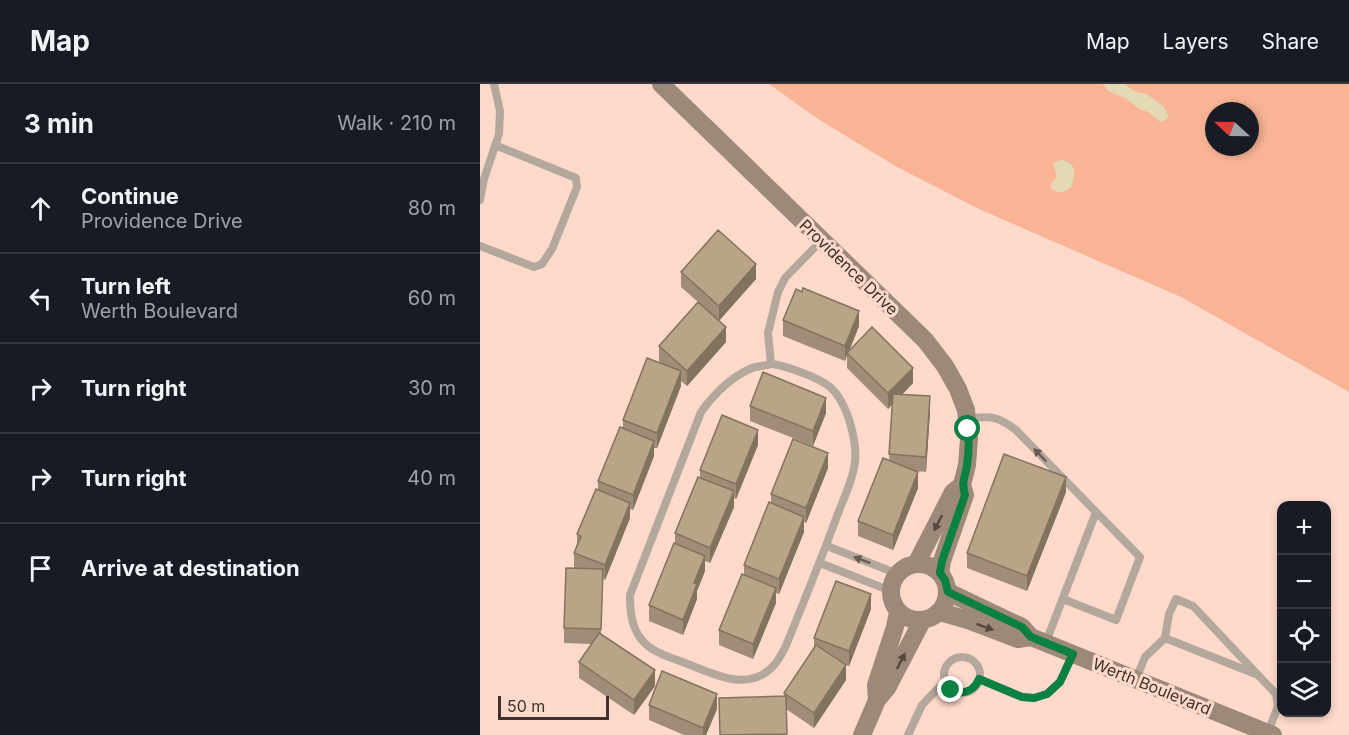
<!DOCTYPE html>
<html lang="en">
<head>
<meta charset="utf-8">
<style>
	:root { --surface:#171b24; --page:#242831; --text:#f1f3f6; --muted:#9ea1a6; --line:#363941 }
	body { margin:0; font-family:Inter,sans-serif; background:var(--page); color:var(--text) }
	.controls { position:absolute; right:18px; bottom:18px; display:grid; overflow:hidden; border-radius:12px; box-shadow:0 3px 9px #0003 }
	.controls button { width:54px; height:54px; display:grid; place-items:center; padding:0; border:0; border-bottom:2px solid var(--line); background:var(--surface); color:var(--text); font:30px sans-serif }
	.compass { position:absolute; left:725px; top:18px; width:54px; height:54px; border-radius:50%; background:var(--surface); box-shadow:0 3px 9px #0003; rotate:292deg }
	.scale { position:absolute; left:18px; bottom:15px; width:111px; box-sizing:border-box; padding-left:6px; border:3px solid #3f312b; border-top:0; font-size:16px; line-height:21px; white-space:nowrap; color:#3f312b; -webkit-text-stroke:4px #ffdaca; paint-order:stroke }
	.stop { position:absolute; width:18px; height:18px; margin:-14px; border:4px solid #0b8043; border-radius:50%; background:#fff }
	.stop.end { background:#0b8043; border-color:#fff; box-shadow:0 2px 6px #0008 }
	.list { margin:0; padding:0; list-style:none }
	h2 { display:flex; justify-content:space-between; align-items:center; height:78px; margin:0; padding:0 24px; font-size:26px }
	h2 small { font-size:20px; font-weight:400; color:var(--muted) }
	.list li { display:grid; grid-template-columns:39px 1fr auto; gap:18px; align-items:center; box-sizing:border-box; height:90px; padding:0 24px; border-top:2px solid var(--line) }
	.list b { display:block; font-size:22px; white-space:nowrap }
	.list p { margin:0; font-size:20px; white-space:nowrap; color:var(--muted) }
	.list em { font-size:20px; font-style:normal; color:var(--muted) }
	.icon { flex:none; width:33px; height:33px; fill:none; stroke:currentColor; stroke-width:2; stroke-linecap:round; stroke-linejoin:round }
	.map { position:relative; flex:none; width:869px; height:651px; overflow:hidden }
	header { display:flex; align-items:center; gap:36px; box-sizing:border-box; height:84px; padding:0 30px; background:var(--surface); border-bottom:2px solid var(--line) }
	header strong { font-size:28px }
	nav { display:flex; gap:33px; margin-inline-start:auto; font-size:21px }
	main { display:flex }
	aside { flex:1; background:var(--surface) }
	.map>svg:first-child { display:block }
	.green { fill:#f9b495; fill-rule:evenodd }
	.sand { fill:#e3dab5 }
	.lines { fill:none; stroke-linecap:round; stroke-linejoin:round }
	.lane { stroke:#b4a79c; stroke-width:8 }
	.secondary { stroke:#9c897a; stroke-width:18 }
	.wall { fill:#a08d75 }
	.shaded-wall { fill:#82735f }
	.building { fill:#baa488; stroke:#82735f; stroke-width:1.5 }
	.oneway { fill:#685a53 }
	.oneway2 { fill:#56473f }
	.route { stroke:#0b8043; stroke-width:8 }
	.labels { text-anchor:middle; stroke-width:6; stroke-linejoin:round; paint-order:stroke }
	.street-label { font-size:16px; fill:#3f312b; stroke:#ffdaca }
</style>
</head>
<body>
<header>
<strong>Map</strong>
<nav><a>Map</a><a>Layers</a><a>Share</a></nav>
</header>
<main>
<aside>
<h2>3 min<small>Walk · 210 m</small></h2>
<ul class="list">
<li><svg class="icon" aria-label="ahead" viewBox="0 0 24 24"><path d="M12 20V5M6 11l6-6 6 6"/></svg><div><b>Continue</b><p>Providence Drive</p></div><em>80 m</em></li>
<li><svg class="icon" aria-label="left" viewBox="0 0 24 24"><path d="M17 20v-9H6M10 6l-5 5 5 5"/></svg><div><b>Turn left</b><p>Werth Boulevard</p></div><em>60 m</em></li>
<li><svg class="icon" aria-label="right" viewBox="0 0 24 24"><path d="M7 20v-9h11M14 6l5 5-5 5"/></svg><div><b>Turn right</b></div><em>30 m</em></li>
<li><svg class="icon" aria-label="right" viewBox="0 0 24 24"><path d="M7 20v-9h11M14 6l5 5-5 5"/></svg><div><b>Turn right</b></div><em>40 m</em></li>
<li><svg class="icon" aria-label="arrive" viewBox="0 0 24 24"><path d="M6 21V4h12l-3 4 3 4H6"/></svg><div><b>Arrive at destination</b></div></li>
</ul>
</aside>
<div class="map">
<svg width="869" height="651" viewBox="0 0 869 651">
	<rect width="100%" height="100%" fill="#ffdaca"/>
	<path class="green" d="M289,0h580v308l-168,-95 -200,-87 -84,-43 -79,-48zM734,27h36v36h-36z"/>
	<path class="sand" d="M623,0h21l12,8 11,2 17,13 5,10 -7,5 -3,-1 -11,-9 -9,-3 -12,-10 -19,-8z
		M581,76c17,3 14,14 10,27 -6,5 -13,8 -19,2l-2,-4 7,-8 -4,-13 2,-2z"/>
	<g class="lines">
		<path class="lane" d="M0,116l4,-21 15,-45 1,-23 -6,-27
			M0,162l54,21 8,-3 10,-15 25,-62 -1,-9 -81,-33
			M291,280c-6,2 -14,2 -19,4 -21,9 -38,26 -51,44l-71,183c0,15 1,31 11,44 11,14 29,18 44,24 29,11 65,31 90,1 4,-5 7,-11 10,-16 18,-44 36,-88 52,-132 6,-16 14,-32 17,-48 5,-23 -6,-65 -24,-81 -10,-9 -46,-22 -59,-23l-3,-31 10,-41 7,-14 36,-37
			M487,335c24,-3 29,-4 49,11l124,127 -24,63 -53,-21
			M347,462l71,28
			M340,479l71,28
			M685,554l4,-24 7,-15 17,7 64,68
			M566,558l50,-130
			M464 591a18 18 0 1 1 36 0a18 18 0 1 1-36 0Z
			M499,595l43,18 12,1 13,-4 13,-12 12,-27
			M656,595l9,-22 20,-19 93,37 18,19 2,12 -10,26
			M428,651l14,-30 23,-24"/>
		<path class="secondary" d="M181,0l264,256 20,26 13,23 8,21 3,29 -2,26 -5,20 3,10 -23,66 -2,12
			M411 508a28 28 0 1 1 56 0a28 28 0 1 1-56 0Z
			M436,480l37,-72 9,-7
			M468,508l74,35 9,10 242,98
			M460,528l28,8 50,19 13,-2
			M397,616l-1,-15 19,-58 3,-15
			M382,651l15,-35 10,-12 35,-67"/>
	</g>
	<path class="wall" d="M201,188l75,7 -37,41 7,22 -39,44 -6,-5v5l-24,62h-3v8l-21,54 -3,-1v9l-25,62 -2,-1 -2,55 54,52 -21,29 -55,-37v-16l12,-18 -27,-1v-15l11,-60h-1v-15l3,-9v-10l21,-44v-9l25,-53v-8l39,-56 -3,-3v-15l39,-44 -17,-15z
		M303,236l76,6 -10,25 64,32 -11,12 28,17 -4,60 -10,-1 2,17 -25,62 -35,-14v-15l31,-60 3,-57 -4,5 -41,-41v-12l-2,5 -62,-25z
		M270,322l76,7 -13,33 -63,-25z
		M278,361l-22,54 -2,-1v9l-24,56 -5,-2v10l-8,20v8l-14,36 -34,-14v-16l26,-62v-10l25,-55v-8z
		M348,384l-22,55 -2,-1v10l-25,62 -3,-1v10l-23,56 -34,-14v-15l25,-55v-10l27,-62v-9z
		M586,408l-39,99 -60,-23v-15z
		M391,525l-22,57 -3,-1v15l-32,48 -28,-19 1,26h-67l64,-39v-3l30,-46v-9z
		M169,621l68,4 -11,26h-22l-35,-15z"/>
	<path class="shaded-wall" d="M276,180v15l-37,42v-15z
		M379,227v15l-11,28 -1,-1 -2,8v-15z
		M246,243v15l-39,44v-15z
		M433,284v15l-25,26v-16z
		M201,287v15l-24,62v-15z
		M450,312v16l-4,60v-15z
		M346,314v15l-13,33v-15z
		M278,346v15l-22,54v-15z
		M174,357v15l-21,54v-15z
		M348,369v15l-22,55v-15z
		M438,388v16l-25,62v-15z
		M586,393v15l-39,99v-15z
		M254,407v16l-24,56v-15z
		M150,419v15l-25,62v-15z
		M324,433v15l-25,62v-15z
		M225,472v15l-8,20v8l-14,36v-15l11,-37z
		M296,504v15l-23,56v-15z
		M391,510v15l-22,57v-15z
		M366,581v15l-32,48v-15z
		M175,586v16l-21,29v-15z
		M237,610v15l-11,26h-3v-7z"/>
	<path class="building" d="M238,146l38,34 -37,42 -38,-34z
		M323,204l56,23 -14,35 -62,-26 13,-31 6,3z
		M218,218l28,25 -39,44 -28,-25z
		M392,243l41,41 -25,25 -41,-40z
		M167,274l34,13 -24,62 -34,-13z
		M283,288l63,26 -13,33 -63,-25z
		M413,310l37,2 -4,61 -37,-3z
		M242,331l36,15 -22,54 -36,-14z
		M140,343l34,14 -21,54 -35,-14z
		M313,355l35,14 -22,55 -35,-14z
		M524,370l62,23 -39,99 -60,-23z
		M403,374l35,14 -25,63 -35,-14z
		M218,393l36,14 -24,57 -35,-15z
		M116,405l34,14 -25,62 -31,-12 7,-17 -4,-2z
		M289,418l35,15 -25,62 -35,-14z
		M194,459l31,13 -11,27 3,1 -14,36 -34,-15z
		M86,484l37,1 -2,60 -37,-1z
		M262,490l34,14 -23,56 -34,-14z
		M356,497l35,13 -22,57 -35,-13z
		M119,549l56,37 -21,30 -55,-38z
		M336,561l30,20 -32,48 -30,-20z
		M182,587l55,23 -14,34 -54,-23z
		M306,612l1,38 -67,1 -1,-37z"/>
	<defs><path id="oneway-solid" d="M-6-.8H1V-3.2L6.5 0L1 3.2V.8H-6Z" transform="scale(1.5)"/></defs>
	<g class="oneway">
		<use href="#oneway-solid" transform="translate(560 371) rotate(-134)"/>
		<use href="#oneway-solid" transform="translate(382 476) rotate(-159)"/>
	</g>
	<g class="oneway2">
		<use href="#oneway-solid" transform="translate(458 439) rotate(117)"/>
		<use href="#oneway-solid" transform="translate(505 543) rotate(20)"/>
		<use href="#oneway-solid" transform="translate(421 577) rotate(-63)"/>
	</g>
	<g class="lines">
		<path class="route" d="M471,606c13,5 23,1 28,-11l43,18 12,1 13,-4 13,-12 13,-28 -42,-17 -9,-10 -74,-35 -3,-12 -5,-7 2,-12 23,-66c-4,-15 0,-16 2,-30 2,-12 2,-24 1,-36"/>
	</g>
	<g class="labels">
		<g class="street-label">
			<text transform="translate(369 183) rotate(44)" y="6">Providence Drive</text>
			<text transform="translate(672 602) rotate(22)" y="6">Werth Boulevard</text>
		</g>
	</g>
</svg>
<div class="controls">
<button>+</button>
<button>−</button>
<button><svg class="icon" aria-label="locate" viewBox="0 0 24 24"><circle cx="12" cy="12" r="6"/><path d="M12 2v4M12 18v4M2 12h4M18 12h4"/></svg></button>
<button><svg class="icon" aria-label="layers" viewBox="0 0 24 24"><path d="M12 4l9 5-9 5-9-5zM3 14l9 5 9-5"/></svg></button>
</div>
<svg class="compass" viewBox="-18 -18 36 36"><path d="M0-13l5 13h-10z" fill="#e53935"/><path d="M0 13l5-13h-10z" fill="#9ea1a6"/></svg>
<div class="scale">50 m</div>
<div class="stop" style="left:488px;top:345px"></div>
<div class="stop end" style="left:471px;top:606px"></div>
</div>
</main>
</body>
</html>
